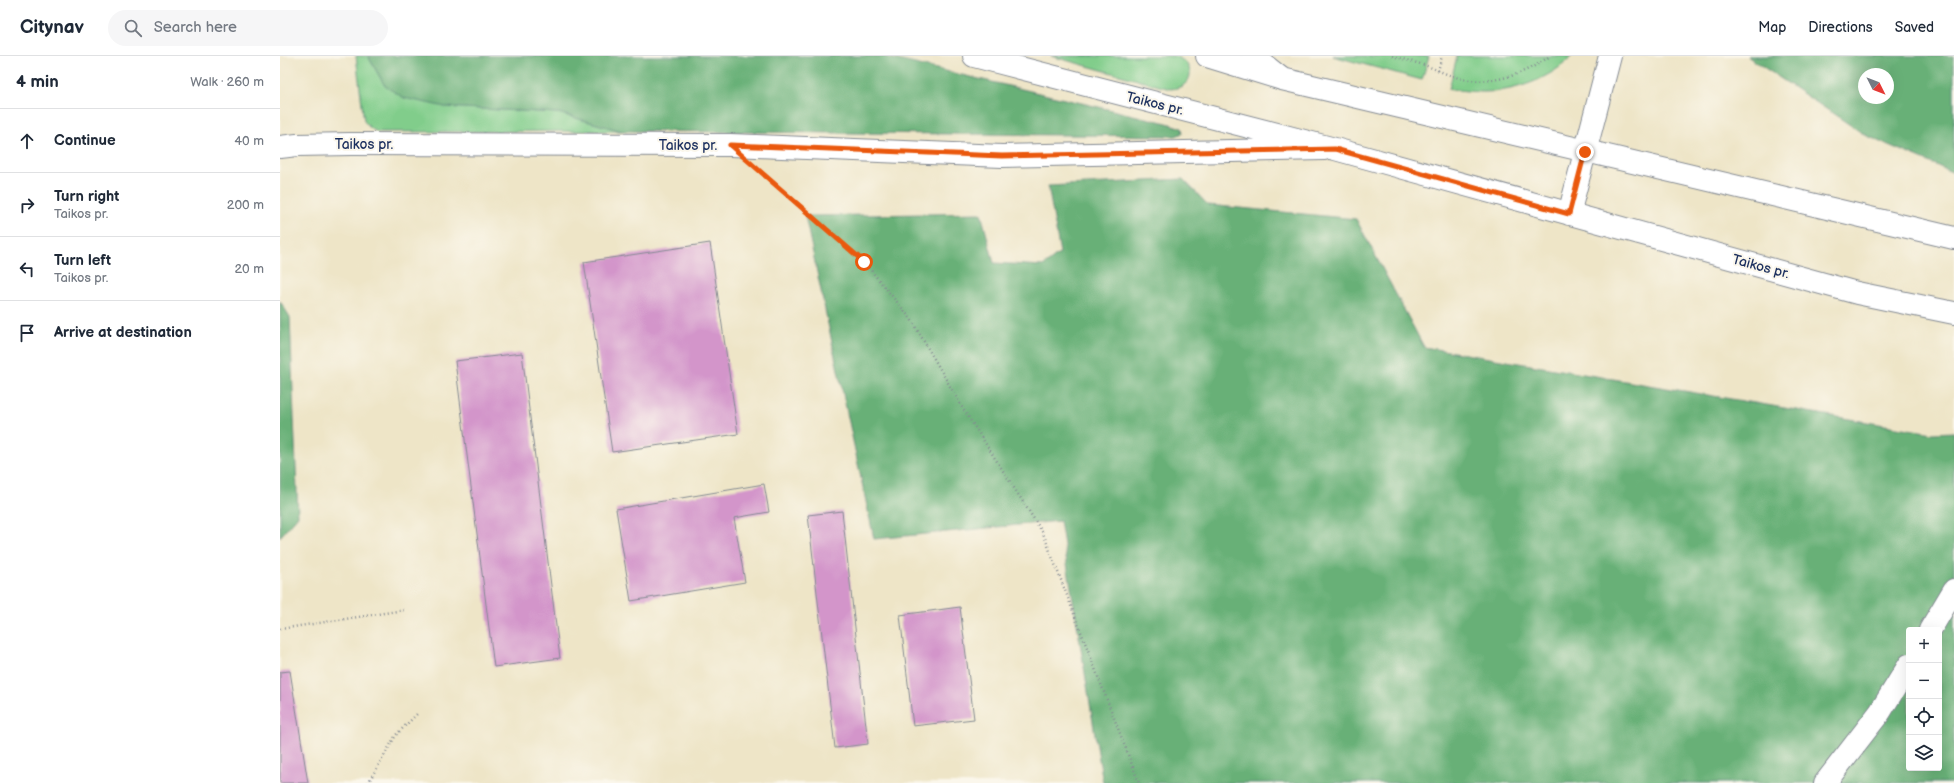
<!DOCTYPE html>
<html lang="en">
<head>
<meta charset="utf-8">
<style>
	:root { --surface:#fff; --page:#f6f6f7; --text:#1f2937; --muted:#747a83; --line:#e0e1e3 }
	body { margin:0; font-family:"Balsamiq Sans",sans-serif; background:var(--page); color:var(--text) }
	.controls { position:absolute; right:12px; bottom:12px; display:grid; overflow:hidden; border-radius:4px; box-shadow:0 4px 16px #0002 }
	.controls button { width:36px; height:36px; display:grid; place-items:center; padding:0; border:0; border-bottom:1px solid var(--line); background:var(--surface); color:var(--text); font:20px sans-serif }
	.compass { position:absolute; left:1578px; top:12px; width:36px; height:36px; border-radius:50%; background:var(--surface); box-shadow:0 4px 16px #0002; rotate:132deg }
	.stop { position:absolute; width:12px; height:12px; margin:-9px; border:3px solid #ea580c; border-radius:50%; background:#fff }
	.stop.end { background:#ea580c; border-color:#fff; box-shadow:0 1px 4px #0008 }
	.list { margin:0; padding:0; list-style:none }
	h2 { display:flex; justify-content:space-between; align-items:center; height:52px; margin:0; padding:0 16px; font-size:17px }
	h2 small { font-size:13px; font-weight:400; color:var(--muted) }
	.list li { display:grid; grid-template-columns:26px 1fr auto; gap:12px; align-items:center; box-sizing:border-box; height:64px; padding:0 16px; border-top:1px solid var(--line) }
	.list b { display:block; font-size:15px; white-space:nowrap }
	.list p { margin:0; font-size:13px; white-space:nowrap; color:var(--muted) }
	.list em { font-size:13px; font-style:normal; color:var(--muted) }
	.icon { flex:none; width:22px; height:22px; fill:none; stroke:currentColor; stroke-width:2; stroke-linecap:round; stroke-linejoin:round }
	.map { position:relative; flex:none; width:1674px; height:727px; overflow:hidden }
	header { display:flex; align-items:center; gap:24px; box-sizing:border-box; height:56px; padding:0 20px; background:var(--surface); border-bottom:1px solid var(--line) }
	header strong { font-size:19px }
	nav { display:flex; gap:22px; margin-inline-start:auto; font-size:14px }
	.search { width:280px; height:36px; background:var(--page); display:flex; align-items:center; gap:10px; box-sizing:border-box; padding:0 14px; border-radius:22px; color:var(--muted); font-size:15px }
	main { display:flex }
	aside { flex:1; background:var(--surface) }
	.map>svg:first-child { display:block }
	.green { fill:#81cd8b; stroke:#4e7e74 }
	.forest { fill:#68b077; stroke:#42706a; fill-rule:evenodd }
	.building { fill:#d395ca }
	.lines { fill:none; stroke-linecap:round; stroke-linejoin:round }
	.minor-casing { stroke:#848a92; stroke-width:24 }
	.major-casing { stroke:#848a92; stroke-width:24 }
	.path { stroke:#848a92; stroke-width:2.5; stroke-dasharray:1 3; stroke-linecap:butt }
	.minor { stroke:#fff; stroke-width:22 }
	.major { stroke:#fff; stroke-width:22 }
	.route { stroke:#ea580c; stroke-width:5 }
	.labels { text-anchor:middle; stroke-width:4; stroke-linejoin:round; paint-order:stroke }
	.street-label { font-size:14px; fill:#1b2f5e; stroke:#fbf7ec }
</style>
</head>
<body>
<header>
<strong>Citynav</strong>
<div class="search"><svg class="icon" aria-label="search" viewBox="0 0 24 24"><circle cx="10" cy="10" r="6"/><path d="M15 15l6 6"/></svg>Search here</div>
<nav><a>Map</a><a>Directions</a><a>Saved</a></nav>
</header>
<main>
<aside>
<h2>4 min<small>Walk · 260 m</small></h2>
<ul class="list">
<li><svg class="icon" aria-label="ahead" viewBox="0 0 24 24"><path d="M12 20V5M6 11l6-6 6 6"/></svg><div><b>Continue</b></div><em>40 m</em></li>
<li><svg class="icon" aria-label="right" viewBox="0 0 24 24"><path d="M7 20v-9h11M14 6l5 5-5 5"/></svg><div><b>Turn right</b><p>Taikos pr.</p></div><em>200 m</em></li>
<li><svg class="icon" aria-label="left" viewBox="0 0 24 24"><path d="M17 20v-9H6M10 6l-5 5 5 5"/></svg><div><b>Turn left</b><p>Taikos pr.</p></div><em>20 m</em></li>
<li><svg class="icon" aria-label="arrive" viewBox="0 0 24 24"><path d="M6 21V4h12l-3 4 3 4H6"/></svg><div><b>Arrive at destination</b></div></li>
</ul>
</aside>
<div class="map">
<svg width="1674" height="727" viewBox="0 0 1674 727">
	<rect width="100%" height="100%" fill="#fbf7ec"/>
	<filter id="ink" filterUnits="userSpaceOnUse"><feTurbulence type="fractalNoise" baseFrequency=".025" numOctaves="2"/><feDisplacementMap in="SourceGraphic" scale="8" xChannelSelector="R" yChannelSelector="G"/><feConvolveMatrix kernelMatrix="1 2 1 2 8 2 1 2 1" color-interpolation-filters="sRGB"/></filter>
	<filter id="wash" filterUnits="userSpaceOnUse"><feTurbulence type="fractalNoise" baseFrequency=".012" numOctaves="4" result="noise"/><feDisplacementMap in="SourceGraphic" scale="16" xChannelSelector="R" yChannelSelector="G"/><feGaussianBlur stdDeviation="0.9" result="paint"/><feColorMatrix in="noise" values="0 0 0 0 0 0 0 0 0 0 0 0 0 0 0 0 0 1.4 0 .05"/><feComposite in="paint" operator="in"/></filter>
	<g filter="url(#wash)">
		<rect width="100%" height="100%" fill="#eee5c7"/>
		<path class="green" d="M76,0h12l17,30 60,21 113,6 64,18 -245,1 -7,-4 -6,-7z
			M771,0h123c23,7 21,32 -4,33z
			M1053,0h96l-7,24z
			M1177,0h115c-21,23 -58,36 -89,36 -11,0 -23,-2 -34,-3z"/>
		<path class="forest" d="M88,0h513l286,67 15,5 1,5 -7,3 -554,-5 -64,-18 -113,-6 -41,-9 -19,-12z
			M1467,0h207v117l-89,-38zM1584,18h24v24h-24z
			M903,123l25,26 148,14 68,128 508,86 22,-1v351h-851l-43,-262 -186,18 -69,-323 176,-3 13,50 49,3 17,-13 -12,-67zM1629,574h30v138h-30z
			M0,245l10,16 8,199 -18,21z"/>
		<g id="blocks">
			<path class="building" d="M430,187l28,191 -126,18 -28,-190z
				M242,297l38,305 -66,9 -39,-306z
				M484,428l5,28 -35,6 11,64 -114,19 -15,-92z
				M562,455l26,233 -33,4 -27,-233z
				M680,551l14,112 -61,7 -13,-111z
				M10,615l18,112h-28v-111z"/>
		</g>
	</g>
	<g filter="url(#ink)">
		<use href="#blocks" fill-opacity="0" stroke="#848a92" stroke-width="1"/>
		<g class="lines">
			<g class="minor-casing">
				<path id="minor" d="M973,0l29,23
					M0,91l17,-2 54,-1 379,1 272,11 322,-7
					M1650,574l24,-40
					M1545,727l55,-71 29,-47"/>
			</g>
			<g class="major-casing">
				<path id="major" d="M694,0l361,93 522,144 97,20
					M927,0l75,23 672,159
					M1289,158l41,-158"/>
			</g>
			<path class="path" d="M1112,0c11,3 22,6 32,9 12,4 23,10 35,13 32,8 65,-3 91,-22
				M1158,15l4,-15
				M481,116l103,90 47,57 51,88 81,126 96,250
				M0,573l124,-19
				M88,727l28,-48 22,-22"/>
			<use href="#minor" class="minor"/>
			<use href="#major" class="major"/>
		</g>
	</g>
	<g class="lines" filter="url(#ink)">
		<path class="route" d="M584,206l-134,-117 272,11 333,-7 234,65 16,-62"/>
	</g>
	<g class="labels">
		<g class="street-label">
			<text transform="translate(875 47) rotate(14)" y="5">Taikos pr.</text>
			<text x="84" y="93">Taikos pr.</text>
			<text x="408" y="94">Taikos pr.</text>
			<text transform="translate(1481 210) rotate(15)" y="5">Taikos pr.</text>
		</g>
	</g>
</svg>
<div class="controls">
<button>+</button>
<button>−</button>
<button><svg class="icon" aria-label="locate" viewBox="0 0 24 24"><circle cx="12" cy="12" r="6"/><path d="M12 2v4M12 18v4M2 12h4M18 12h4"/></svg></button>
<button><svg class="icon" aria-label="layers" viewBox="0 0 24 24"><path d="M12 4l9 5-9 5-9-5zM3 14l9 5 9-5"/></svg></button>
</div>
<svg class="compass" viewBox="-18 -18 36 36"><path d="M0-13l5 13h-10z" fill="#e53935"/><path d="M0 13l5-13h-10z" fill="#747a83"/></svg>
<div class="stop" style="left:584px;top:206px"></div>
<div class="stop end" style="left:1305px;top:96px"></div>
</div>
</main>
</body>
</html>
